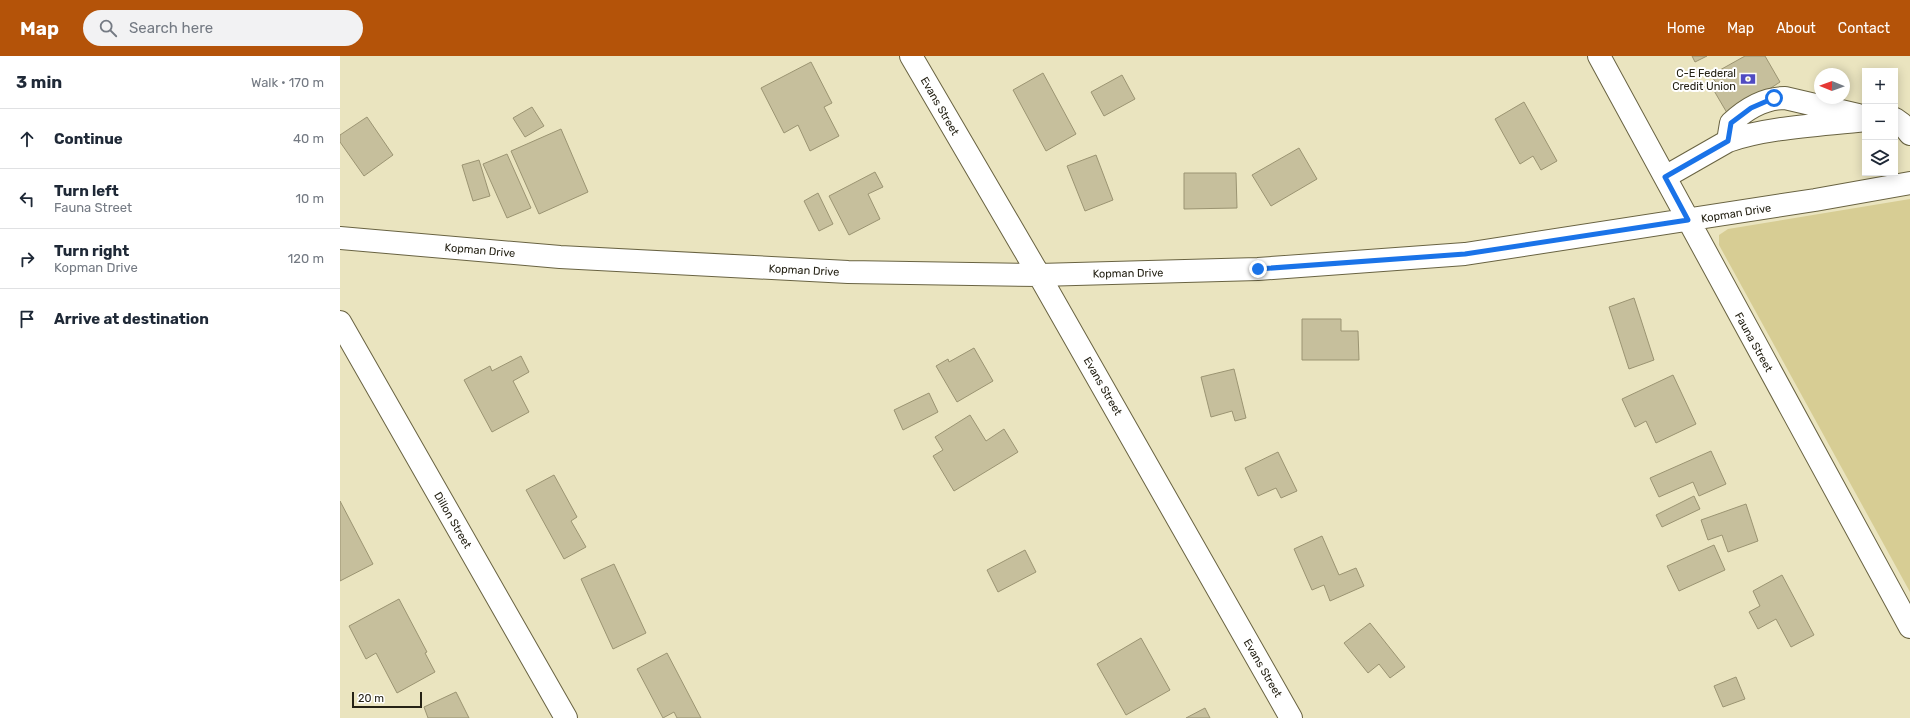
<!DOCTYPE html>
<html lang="en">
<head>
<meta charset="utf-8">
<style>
	:root { --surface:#fff; --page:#f2f2f3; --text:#1f2937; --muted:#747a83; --line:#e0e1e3; --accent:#b45309 }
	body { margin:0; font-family:Rubik,sans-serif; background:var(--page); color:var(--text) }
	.controls { position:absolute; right:12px; top:12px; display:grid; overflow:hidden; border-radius:0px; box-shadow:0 2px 10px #0003 }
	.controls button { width:36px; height:36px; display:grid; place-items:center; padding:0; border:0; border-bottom:1px solid var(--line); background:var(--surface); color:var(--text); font:20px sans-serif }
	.compass { position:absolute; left:1474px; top:12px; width:36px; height:36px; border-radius:50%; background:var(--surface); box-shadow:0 2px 10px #0003; rotate:271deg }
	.scale { position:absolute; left:12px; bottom:10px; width:70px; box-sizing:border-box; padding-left:4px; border:2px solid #252215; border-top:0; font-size:11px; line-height:14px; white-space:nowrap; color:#252215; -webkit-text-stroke:3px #fff; paint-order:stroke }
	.stop { position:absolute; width:12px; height:12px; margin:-9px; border:3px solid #1a73e8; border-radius:50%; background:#fff }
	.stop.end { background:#1a73e8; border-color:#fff; box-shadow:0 1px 4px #0008 }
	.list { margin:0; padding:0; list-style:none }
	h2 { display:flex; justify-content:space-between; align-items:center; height:52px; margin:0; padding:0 16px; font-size:17px }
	h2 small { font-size:13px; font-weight:400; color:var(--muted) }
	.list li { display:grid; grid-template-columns:26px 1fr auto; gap:12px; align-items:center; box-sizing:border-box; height:60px; padding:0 16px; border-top:1px solid var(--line) }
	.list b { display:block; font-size:15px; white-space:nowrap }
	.list p { margin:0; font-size:13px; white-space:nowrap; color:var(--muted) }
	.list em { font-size:13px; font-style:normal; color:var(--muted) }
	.icon { flex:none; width:22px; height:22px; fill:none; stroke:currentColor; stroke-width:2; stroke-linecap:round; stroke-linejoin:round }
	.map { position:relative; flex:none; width:1570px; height:662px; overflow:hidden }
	header { display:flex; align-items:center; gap:24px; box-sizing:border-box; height:56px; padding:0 20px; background:var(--accent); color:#fff }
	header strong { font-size:19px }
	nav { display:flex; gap:22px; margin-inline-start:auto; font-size:14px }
	.search { width:280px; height:36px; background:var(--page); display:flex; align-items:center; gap:10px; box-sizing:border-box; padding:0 14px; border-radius:22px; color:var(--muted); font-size:15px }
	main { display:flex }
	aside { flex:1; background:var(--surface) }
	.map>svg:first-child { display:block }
	.green { fill:#d7cd94 }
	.building { fill:#c6bf9c; stroke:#9b9472 }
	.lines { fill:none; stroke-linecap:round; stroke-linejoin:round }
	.minor-casing { stroke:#696342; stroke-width:24 }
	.minor { stroke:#fff; stroke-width:22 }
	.route { stroke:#1a73e8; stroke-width:5 }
	.labels { text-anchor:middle; stroke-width:4; stroke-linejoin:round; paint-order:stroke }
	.poi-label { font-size:11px; fill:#252215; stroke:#fff; text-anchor:end }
	.street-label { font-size:11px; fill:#252215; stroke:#fff }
</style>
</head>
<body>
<header>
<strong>Map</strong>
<div class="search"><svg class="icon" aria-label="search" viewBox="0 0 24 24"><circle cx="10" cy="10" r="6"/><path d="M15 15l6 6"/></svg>Search here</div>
<nav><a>Home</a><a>Map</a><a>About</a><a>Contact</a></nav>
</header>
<main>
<aside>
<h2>3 min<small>Walk · 170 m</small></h2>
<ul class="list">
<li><svg class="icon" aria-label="ahead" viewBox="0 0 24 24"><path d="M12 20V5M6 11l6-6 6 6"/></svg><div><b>Continue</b></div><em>40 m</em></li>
<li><svg class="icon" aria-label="left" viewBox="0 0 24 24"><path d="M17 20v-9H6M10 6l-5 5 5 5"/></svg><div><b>Turn left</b><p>Fauna Street</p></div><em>10 m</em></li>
<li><svg class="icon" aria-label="right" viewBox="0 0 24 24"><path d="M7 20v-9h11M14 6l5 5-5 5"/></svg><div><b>Turn right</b><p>Kopman Drive</p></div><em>120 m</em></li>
<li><svg class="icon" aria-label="arrive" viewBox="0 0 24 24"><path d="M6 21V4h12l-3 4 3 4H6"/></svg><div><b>Arrive at destination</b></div></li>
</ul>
</aside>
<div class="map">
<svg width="1570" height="662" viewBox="0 0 1570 662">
	<rect width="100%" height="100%" fill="#eae4bf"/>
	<path class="green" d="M1570,143v393l-191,-347v-10l9,-6z"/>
	<path class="building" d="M1352,0h15l-12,6z
		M1405,0h20l15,26 -23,15 -27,21 -17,-29 5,-3 -7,-11z
		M471,6l21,41 -8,4 15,29 -29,15 -12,-26 -14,8 -23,-45z
		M703,17l33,61 -30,17 -33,-61z
		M782,19l13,24 -31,17 -13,-24z
		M1184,46l33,59 -16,9 -8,-14 -13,8 -25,-45z
		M192,51l12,19 -19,11 -12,-19z
		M27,61l26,38 -29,21 -24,-34v-7z
		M221,73l27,63 -49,22 -28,-63z
		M959,92l18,31 -46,27 -19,-31z
		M167,98l24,54 -24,10 -24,-54z
		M756,99l17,45 -28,11 -18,-45z
		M139,104l11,36 -17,5 -11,-36z
		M535,116l8,15 -15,7 12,25 -31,16 -20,-39z
		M844,117h52l1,35 -53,1z
		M478,137l15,31 -14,7 -15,-30z
		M1294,242l20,62 -25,9 -20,-62z
		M962,263h39v12h17l1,29h-57z
		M634,292l19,33 -36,21 -21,-36 12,-7 1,3z
		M181,300l8,16 -16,9 16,31 -37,20 -28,-52 26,-14 2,5z
		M894,313l12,49 -11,3 -3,-10 -21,6 -10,-40z
		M1333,319l23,49 -40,19 -10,-22 -11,6 -13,-28z
		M589,337l9,19 -35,18 -9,-20z
		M630,359l16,26 18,-12 14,23 -64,39 -21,-35 10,-6 -8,-13z
		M1371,395l15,33 -27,12 -6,-14 -34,15 -9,-19z
		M938,396l19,39 -16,7 -5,-10 -18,8 -13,-28z
		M214,419l23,42 -6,4 15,26 -22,12 -38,-69z
		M1354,440l6,13 -38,18 -6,-12z
		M0,445l33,63 -33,17z
		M1406,448l12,37 -30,11 -6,-17 -14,5 -7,-20z
		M982,480l17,39 17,-7 8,18 -34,15 -6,-16 -12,5 -18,-41z
		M1374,489l11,25 -46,21 -12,-25z
		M685,494l11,22 -38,20 -11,-22z
		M274,508l32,69 -33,16 -32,-70z
		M1442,519l32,60 -23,12 -15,-28 -18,10 -9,-17 11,-6 -7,-15z
		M59,543l28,53 -2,1 10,19 -38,21 -21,-40 -10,6 -17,-33z
		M1030,567l35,44 -15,11 -11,-14 -11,9 -24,-30z
		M801,582l29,52 -44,25 -29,-51z
		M327,597l34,65h-24l-3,-6 -11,6 -26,-49z
		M1396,621l9,22 -22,8 -9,-21z
		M116,636l13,26h-41l-4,-11z
		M865,652l5,10h-24z"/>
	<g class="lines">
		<g class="minor-casing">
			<path id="minor" d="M571,0l128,219 252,443
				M1259,0l311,571
				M1555,63l7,5 8,10
				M1388,85l3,-18c15,-14 33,-25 54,-25l73,17
				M1325,121l63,-36c40,-14 94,-16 137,-21
				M0,182l220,19 288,15 191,3 219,-6 207,-15 350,-54 95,-17
				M0,266l226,396"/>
		</g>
		<use href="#minor" class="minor"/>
	</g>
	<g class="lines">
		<path class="route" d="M918,213l207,-15 223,-34 -23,-43 63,-36 3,-18 20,-15 23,-10"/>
	</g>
	<defs>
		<g id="bank-bare" transform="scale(1.2)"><path d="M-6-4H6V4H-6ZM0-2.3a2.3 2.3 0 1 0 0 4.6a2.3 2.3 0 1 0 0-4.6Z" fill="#504bc2" stroke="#fff" stroke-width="2.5" paint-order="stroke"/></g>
	</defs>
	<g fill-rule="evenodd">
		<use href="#bank-bare" x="1408" y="23"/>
	</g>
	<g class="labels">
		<g class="poi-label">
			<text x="1396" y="21">C-E Federal<tspan x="1396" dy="13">Credit Union</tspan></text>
		</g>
		<g class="street-label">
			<text transform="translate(600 50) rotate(60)" y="4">Evans Street</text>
			<text transform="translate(1396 157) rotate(-9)" y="4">Kopman Drive</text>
			<text transform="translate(140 194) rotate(5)" y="4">Kopman Drive</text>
			<text transform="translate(464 214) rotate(3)" y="4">Kopman Drive</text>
			<text transform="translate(788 217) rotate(-1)" y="4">Kopman Drive</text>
			<text transform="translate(1414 286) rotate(61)" y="4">Fauna Street</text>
			<text transform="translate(763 330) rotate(60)" y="4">Evans Street</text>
			<text transform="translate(113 464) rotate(60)" y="4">Dillon Street</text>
			<text transform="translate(923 612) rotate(60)" y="4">Evans Street</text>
		</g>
	</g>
</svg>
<div class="controls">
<button>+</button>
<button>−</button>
<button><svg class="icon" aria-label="layers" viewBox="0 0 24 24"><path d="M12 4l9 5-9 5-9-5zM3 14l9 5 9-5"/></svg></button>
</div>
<svg class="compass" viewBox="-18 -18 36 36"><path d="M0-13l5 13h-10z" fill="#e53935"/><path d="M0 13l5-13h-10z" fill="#747a83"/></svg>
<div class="scale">20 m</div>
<div class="stop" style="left:1434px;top:42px"></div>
<div class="stop end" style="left:918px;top:213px"></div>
</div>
</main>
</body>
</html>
